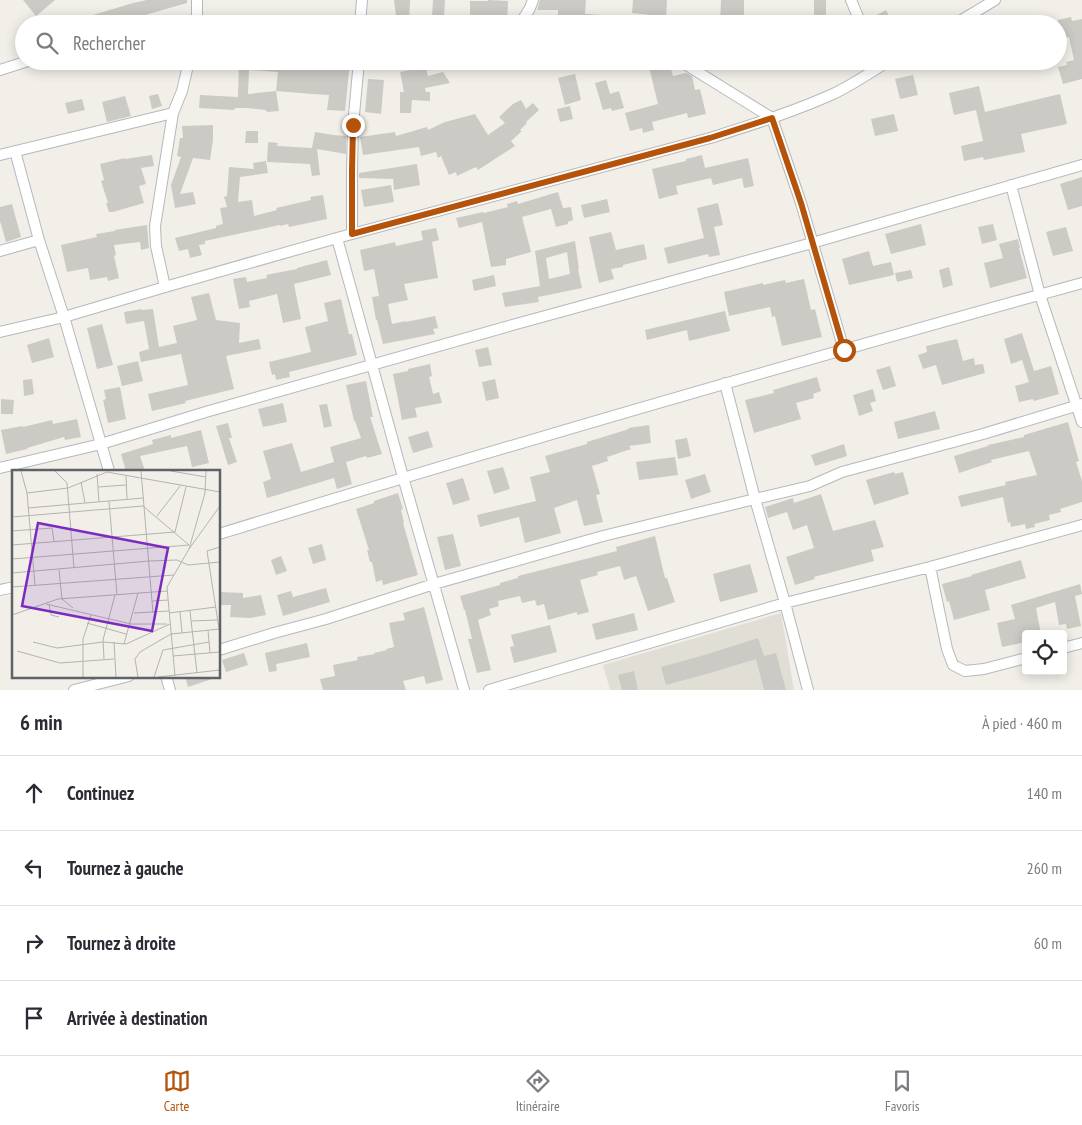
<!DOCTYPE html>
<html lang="fr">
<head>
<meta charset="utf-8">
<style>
	:root { --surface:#fff; --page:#f2f2f3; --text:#2b2b33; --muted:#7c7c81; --line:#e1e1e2; --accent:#b45309 }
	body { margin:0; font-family:"PT Sans Narrow",sans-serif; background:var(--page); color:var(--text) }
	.controls { position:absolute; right:15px; bottom:15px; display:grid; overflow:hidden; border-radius:5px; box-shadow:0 2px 12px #0003 }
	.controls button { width:45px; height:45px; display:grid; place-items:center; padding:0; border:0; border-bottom:1px solid var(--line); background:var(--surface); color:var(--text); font:25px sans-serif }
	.stop { position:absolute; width:15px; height:15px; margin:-11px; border:4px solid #b45309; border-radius:50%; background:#fff }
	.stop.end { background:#b45309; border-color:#fff; box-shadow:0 1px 5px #0008 }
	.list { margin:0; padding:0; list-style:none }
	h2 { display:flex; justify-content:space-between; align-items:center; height:65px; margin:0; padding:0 20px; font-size:21px }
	h2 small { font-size:16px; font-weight:400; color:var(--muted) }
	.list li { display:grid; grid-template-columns:32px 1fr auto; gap:15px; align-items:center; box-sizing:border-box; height:75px; padding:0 20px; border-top:1px solid var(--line) }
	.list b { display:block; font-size:19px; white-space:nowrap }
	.list em { font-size:16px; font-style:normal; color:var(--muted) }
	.icon { flex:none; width:28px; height:28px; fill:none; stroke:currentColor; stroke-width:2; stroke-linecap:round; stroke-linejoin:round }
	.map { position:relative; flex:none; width:1082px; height:690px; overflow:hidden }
	.search { position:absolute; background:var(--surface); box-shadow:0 2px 12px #0003; left:15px; right:15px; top:15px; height:55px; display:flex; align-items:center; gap:12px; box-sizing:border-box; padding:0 18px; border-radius:28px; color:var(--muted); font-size:19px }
	.sheet { height:365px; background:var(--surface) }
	nav { display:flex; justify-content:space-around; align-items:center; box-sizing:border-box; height:70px; border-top:1px solid var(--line); background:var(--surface); font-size:14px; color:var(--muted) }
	nav a { display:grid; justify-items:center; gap:2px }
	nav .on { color:var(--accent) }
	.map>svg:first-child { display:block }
	.education { fill:#e1ded6 }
	.building { fill:#cccac5; fill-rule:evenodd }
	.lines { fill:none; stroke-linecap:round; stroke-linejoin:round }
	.minor-casing { stroke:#b5b8bc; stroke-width:12 }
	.minor { stroke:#fff; stroke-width:10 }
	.route { stroke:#b45309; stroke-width:6 }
	.inset-road { fill:none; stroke:#b3b3b1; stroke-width:1 }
	.view { fill:#7b2cbf; fill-opacity:0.15; stroke:#7b2cbf; stroke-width:2.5 }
	.inset-edge { fill:none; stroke:#5f6368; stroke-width:2.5 }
</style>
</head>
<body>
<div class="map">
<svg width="1082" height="690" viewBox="0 0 1082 690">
	<rect width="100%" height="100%" fill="#f1efe8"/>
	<path class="education" d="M781,613l13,77h-184l-7,-25z"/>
	<path class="building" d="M23,0h32l-19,16z
		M147,0h40v3l-49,14v1l-18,6h-47v-3l60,-18z
		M394,0h16l-1,24h-12z
		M433,0h12l-1,17h-12z
		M488,0l20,1 -1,23h-37v-23h18z
		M540,0h46l-1,14 18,1v9h-31v-7h-14v-7h-21z
		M633,0h34l-1,22h-16l1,-7 -19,-2z
		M721,0h23v24h-24z
		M814,0h12v24h-12z
		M886,10l7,14h-25l-1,-4z
		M1071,17l1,4 10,-2v60l-19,5 -5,-17 9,-2 -1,-3 8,-2 -5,-23 -11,2v-19z
		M239,61h111l-5,50 -18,-1 2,-15 -16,-1 -37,-3 3,20 -12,1 -1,-2 -19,-2h-12l-1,2 -35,-2 1,-13 38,2zM249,70l29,2 -2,19 -28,3z
		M669,62l4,14 13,-3 6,3 3,14 5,-1 6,25 -18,4 -1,-5 -35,9 2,8 -11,3 -1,-5 -12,3 -5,-18 33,-9 -9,-37z
		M426,67l2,9 15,-4 7,11 -25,5 1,4h4v9l-18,-1 -1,13h-11v-21h4l-4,-20z
		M575,74l6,26 -16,5 -7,-27z
		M913,75l5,20 -18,4 -5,-20z
		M368,79l16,1 -3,34 -16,-2z
		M606,80l4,14 9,-3 5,17 -12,3 -1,-3 -8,2 -8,-27z
		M979,86l6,26 75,-18 7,30 -46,10 4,18 -41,8 -1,-3 -19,4 -3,-15 22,-5 -7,-31 -22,5 -5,-22z
		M158,94l4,12 -10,3 -3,-13z
		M125,96l6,20 -24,6 -5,-20z
		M82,99l3,11 -17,4 -3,-11z
		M521,100l5,9 7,-6 6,7 -13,12 1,1 -7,7 2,1 -11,10 4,5 -37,24 -2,-3 -19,9 -1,-4 -7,3 -8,-19 -3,2 -2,-6 -15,4 -2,-9 -56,8 -3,-18 35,-5 1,4 31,-9 1,3 17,-8 30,-8 13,21 17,-12 -6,-6 14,-13z
		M570,106l3,13 -13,3 -3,-13z
		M894,114l4,17 -23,5 -4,-17z
		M213,125v15l-3,20 -17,-2 -13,36 13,-2 3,12 -21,4 -4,-23 10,-28 -4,-1 3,-18h3l-1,-12z
		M246,131h12v12h-13z
		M315,132l18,3 13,1v18l-29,-5 3,26 -8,1 -2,-12 -43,-2 1,-20 10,1 -1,3 35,2z
		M152,155l2,11 -13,2 5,16 -7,2 5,17 -31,9h-4l-3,-9h2l-7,-22 3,-1 -4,-16 25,-6v1z
		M702,155l3,13 43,-10 6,28 -10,2 -2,-10 -29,7 -2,-7 -35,8 2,8 -19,5 -7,-30 34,-8v-2z
		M266,161l2,12 -28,4 -2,25 14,-2 2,16 23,-6 -1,-2 35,-8 -1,-3 13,-2 4,24 -38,8 -1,-3 -8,2v-1l-75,16v3l-6,1 3,10 -12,3 -2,-9 -9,2 -4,-13 41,-10v-2l7,-2 -3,-16 7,-1 -3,-10 3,-1 2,-29 25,2 -1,-6z
		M417,164l3,21 -26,5 -1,-11 -34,-1v-5z
		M1082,177v29l-14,4 -8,-26z
		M391,185l3,17 -30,5 -3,-17z
		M558,192l5,16h1l7,-1 2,13 -5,2v2l-12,3 -5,-18 -29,8 9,35 -25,7v6l-15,2 -9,-45 -23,6 -3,-10 27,-6 1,1 24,-6 -1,-3 10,-3 1,3z
		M607,199l3,13 -26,6 -3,-13z
		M718,203l5,22 -9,2 6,28 -11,2 -1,-3 -40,10 -4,-16 40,-10 -7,-30z
		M12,204l9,33 -15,5 -6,-21v-14z
		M921,224l5,21 -35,9 -6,-20z
		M993,224l4,16 -15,4 -4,-17z
		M147,225l2,23 -8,2 -1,-8 -26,3 2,10 -2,1 5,22 -11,3 -1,-4 -17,3 -2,-12 -21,4 -6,-27 36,-8 -1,-3 19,-3 -1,-1z
		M1066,227l7,24 -20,5 -7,-24z
		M436,228l3,12 -7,2 6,36 -34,6 4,16 -20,4 4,20 14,-3v1l29,-6 3,12 -5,1 2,5 -52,10 -6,-24h-1l-4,-23 7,-1 -5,-27 -10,2 -4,-21 35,-8 1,4 27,-6 -2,-9z
		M611,232l5,18 28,-6 3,15 -24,6v2l-12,2 3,10 -15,4 -10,-46z
		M1018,239l2,9h-1l8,30 -37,10 -6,-25 19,-5 -4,-14z
		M575,241l4,28h-1l4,19 -44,9 1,5 -34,5 -3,-14 38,-7 -5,-35zM567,252l3,22 -21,5 -3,-21z
		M869,251l4,15 18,-4 3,13 -45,10 -7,-26z
		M327,260l4,15 -37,9 7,35 -18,4 -6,-29 -28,7 1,6 -11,2 -6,-30 13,-2 1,5 20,-4 -1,-3 31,-6v-1z
		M949,267l4,18 -10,3 -4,-18z
		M911,270l2,8 -16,4 -2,-9z
		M494,275l2,11 -22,5 -2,-11z
		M804,279l7,31 4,-1 7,28 -40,9 -7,-30 -3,1 -2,-10 -41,9 -5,-24 39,-9v2l22,-5 1,3z
		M209,293l7,27 24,3 -1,20 20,-4 2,10 -35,7 8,33 -49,12 1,2 -34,8 -4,-17 40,-9 -7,-31 -40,8 -2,-10 10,-3 -5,-28 -18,3 -2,-12 18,-3v1l11,-1 6,38 18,-4 -4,-17 24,-6 -6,-23z
		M341,299l8,35h3l5,21 -68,17 1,5 -14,3 -1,-6 -3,1 -3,-13 42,-10 -6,-25 23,-6 -4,-18z
		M725,311l5,20 -41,10 -2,-11 -40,10 -2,-10z
		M102,324l11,41 -16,4 -10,-41z
		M1022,333l12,38 17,-5 8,28 -25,7 -1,-2 -14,3 -4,-16 14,-4 -7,-22 -11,4 -7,-25z
		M49,338l5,19 -22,6 -5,-18z
		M957,339l6,22 11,-3 1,7 8,-1 2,9 -43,12 -6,-20 -13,4 -5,-14 9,-3 -1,-6z
		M488,347l4,18 -13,2 -4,-17z
		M138,361l5,20 -21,5 -5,-20z
		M430,364l2,12 -3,1 4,17 6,-2 3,11 -27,5 2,9 -15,3 -9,-46 15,-3v-2z
		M890,366l6,20 -13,4 -7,-20z
		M817,377l4,14 -8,3 1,4 -18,5 5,16 -47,14 -9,-33 29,-7 -1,-3z
		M32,379l2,15 -10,2 -1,-16z
		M495,379l4,19 -13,3 -4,-19z
		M366,381l7,36h-3l12,37 -15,4 -1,-2 -20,6 6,22 -15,5 -3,-11 -67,20 -4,-16 8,-3 -8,-28 29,-8 9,29 33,-10 -4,-15 31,-9 -6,-17h-1l-8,-36z
		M120,387l6,32 -18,4 -5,-23 3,-1 -2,-9z
		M873,389l3,12 -6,2 3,8 -14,5 -6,-21z
		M1,399l13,1 -1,14h-12z
		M283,403l4,19 -24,5 -5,-18z
		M327,404l5,22 -8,2 -5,-23z
		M935,411l5,18 -42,10 -4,-17z
		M77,419l4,18 -16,3 -1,-3 -37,11v1l-21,5 -5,-24 21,-4 1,1 29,-7 1,4z
		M1068,422l11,39 -3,1 6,19v21l-22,7 1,3 -12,3 1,5 -16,4 1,3 -9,2 -1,-5 -14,3 -1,-5 -2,1 -5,-26 -42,10 -3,-11 48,-11 -1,-3 32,-7 -8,-24 -38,9 1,2 -33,11 -5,-17 34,-10v-1l36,-8v-2z
		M228,423l4,15h-3l8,24 -9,3 -12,-39z
		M649,425l2,18 -22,3 2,3 -24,8 1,4 -16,5 8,28 -4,1 7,27 -19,4 -7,-26 -23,8 7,25 -36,10 -6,-26 -39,10 -3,-12 59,-14 -6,-24 20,-5 -5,-16 42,-12v-2l42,-13 -1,-1z
		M201,430l8,33 -17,4 -5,-21 -47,10 5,15h-19l-5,-17 32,-10 -1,-4 19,-5v3z
		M428,431l5,16 -20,6 -5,-16z
		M687,438l4,18 -13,3 -3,-19z
		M844,444l3,12 -32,10 -4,-11z
		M675,457l3,18 -39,5 -3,-18z
		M503,467l7,22 -16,5 -7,-23z
		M894,472l1,2 8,-2 6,22 -35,11 -8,-25z
		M705,474l6,18 -20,7 -6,-19z
		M463,478l7,22 -17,5 -7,-22z
		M398,493l5,16 -2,1 3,12 -1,1 15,52 -35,10 -1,-5 -6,2 -4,-20h-2l-3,-12h2l-13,-41 18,-6v-2z
		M821,494l12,37 42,-11 9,27 -13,3 3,11 -60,16 1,2 -20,6 -9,-28 28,-9 -7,-23 -14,5 -6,-18 -19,6 -3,-11 28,-9 1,5z
		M453,534l8,32 -16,4 -8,-33z
		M655,536l10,42h2l8,24 -27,9 -12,-35 -12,4 -4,-14 -23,6 1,3 -18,5 9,32 -12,3v-3l-29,8 -4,-16 -7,2 -2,-6 -13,3 -2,-7 -22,5 1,5 -10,3 2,6 -13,5 13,50 -14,3 -9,-34h4l-7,-29h-1l-4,-14 40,-11v-2l18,-5v-2l99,-25 -1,-4z
		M322,544l4,16 -13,4 -5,-16z
		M281,556l6,15 -11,4 -5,-15z
		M1021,560l5,18 -41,12 5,20 -36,10 -5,-19 -2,1 -5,-18 30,-8 -1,-1z
		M750,564l8,28 -38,10 -7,-28z
		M1080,584l2,10 -7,2 6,30 -14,3 -1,-5 -7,1 -4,-23 -19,6 5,26h-15v8l-24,5 -5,-24 18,-4 -4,-14z
		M326,588l4,14 -47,14 -6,-21 14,-4 2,6z
		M220,592l23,1v5l18,-3 5,20 -16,3 -20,-1 1,-12h-12z
		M424,607l19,73 -17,4 -2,-8 -21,5 3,9h-83l-3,-11 15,-3 -2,-11 25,-5 -1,-3 18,-3 -1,-1 13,-3 -1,-1 8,-2 -5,-24 16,-3 -2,-7z
		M634,613l4,17 -42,10 -4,-16z
		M550,625l7,27 -43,11 -4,-16 4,-1 -3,-11z
		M758,638l6,18 12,-3 10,37h-22l-8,-31 -46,14 -44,12 -5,-18 47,-13z
		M307,643l3,14 -34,7 1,7 -8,1 -4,-19z
		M244,653l4,12 -22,7 -4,-12z
		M634,671l4,19h-16l-4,-15z
		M185,676h29l1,2 -27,9z"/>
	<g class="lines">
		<g class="minor-casing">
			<path id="minor" d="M851,0l10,24
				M163,24l10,-2h24l96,2
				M197,24v-24
				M360,24l2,-24
				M520,24l10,-16 3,-8
				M955,24l40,-24
				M680,61l92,57 29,85 43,147
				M0,70l28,-9
				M15,151l24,89 25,77 45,154
				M0,155l173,-42
				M1011,185l29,110 42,127
				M352,234v-62l1,-47 6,-64
				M337,238l66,239 61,213
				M0,251l39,-11
				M165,287l-9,-41 -1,-20 18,-113 9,-22 7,-30
				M0,332l64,-15 101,-30 172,-49 373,-100c41,-13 83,-26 123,-44 19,-9 38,-22 56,-33
				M725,383l30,116 30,104 23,87
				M0,468l101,-24 108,-33 307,-87 296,-81 270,-78
				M219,534c286,-88 574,-171 863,-251
				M930,567l17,82 6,16 12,6 19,-2 42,-11
				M0,590l14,-3
				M1063,648l19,-5
				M219,650l55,-17 52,-14 108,-35 169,-48 152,-37 55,-13 32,-14 141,-38 99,-30
				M166,676l4,14
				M74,690l55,-14
				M489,690l296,-87 145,-36 152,-42"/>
		</g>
		<use href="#minor" class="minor"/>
	</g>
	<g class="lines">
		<path class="route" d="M353,125l-1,47v62l358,-96 62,-20 29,85 43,147"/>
	</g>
	<g transform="translate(12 470)">
		<rect width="208" height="208" fill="#f1efe8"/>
		<path class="inset-road" d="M9,1l6,22 8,92M43,1l12,12 7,85M129,1l12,142M159,1l35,6M85,4l2,28M114,6l1,23M69,12l4,21M86,17l28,-2M15,23l41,-5 39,-16 113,20M97,31l8,94M16,38l115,-10M145,46l23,-30M0,47l131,-11 46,39M0,61l40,-3 2,13M0,75l163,-13 11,-45M208,77l-13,4 13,84M177,79l31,-43M0,89l177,-14M47,100l3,29 11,9M0,103l137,-12 28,-1 11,5 32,-3M0,117l162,-12M140,131l16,-1M34,134l85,20h36M37,134l2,11 8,2M178,141l7,62M168,142l2,21M122,143l35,-2M157,143l47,-6M0,145l46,-16 109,-8M179,151l26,-1M75,153l39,11M196,160l2,23M21,172l24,6 46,-6 23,2 44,-20M102,172l2,35M112,174l14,-51M5,181l43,12 54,-4M161,186l47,-4M92,189l-1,-19 12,-45M163,206l-8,-89 22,-38 16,-56 1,-22M71,207v-38l8,-24M126,207l-3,-18 5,-7 31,-18 49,-5M142,207l9,-27 46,-8M146,207l62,-7"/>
		<path class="view" d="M26,53l130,25 -16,83 -130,-25z"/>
		<rect width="208" height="208" class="inset-edge"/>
	</g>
</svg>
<div class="controls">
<button><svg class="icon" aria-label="locate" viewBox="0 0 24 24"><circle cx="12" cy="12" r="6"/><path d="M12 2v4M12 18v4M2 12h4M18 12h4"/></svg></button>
</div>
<div class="stop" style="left:844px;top:350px"></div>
<div class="stop end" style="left:353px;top:125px"></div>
<div class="search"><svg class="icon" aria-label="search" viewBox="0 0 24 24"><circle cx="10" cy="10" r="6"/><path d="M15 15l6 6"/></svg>Rechercher</div>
</div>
<section class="sheet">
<h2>6 min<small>À pied · 460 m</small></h2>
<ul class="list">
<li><svg class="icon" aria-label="ahead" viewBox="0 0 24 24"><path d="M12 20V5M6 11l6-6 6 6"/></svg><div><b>Continuez</b></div><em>140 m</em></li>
<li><svg class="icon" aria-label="left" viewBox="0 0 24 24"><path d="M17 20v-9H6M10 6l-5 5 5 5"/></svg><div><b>Tournez à gauche</b></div><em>260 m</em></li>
<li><svg class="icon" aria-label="right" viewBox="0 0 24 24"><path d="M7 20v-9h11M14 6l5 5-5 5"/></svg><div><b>Tournez à droite</b></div><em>60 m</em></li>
<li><svg class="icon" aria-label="arrive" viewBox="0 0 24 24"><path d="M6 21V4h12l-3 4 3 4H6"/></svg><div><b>Arrivée à destination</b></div></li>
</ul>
</section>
<nav>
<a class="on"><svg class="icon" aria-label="map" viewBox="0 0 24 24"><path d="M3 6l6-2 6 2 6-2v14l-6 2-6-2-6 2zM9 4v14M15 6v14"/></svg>Carte</a>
<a><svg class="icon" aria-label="directions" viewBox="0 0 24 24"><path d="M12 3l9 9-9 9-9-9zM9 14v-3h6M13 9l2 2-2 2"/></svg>Itinéraire</a>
<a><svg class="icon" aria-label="saved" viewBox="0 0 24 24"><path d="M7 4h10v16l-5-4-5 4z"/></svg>Favoris</a>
</nav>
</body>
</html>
